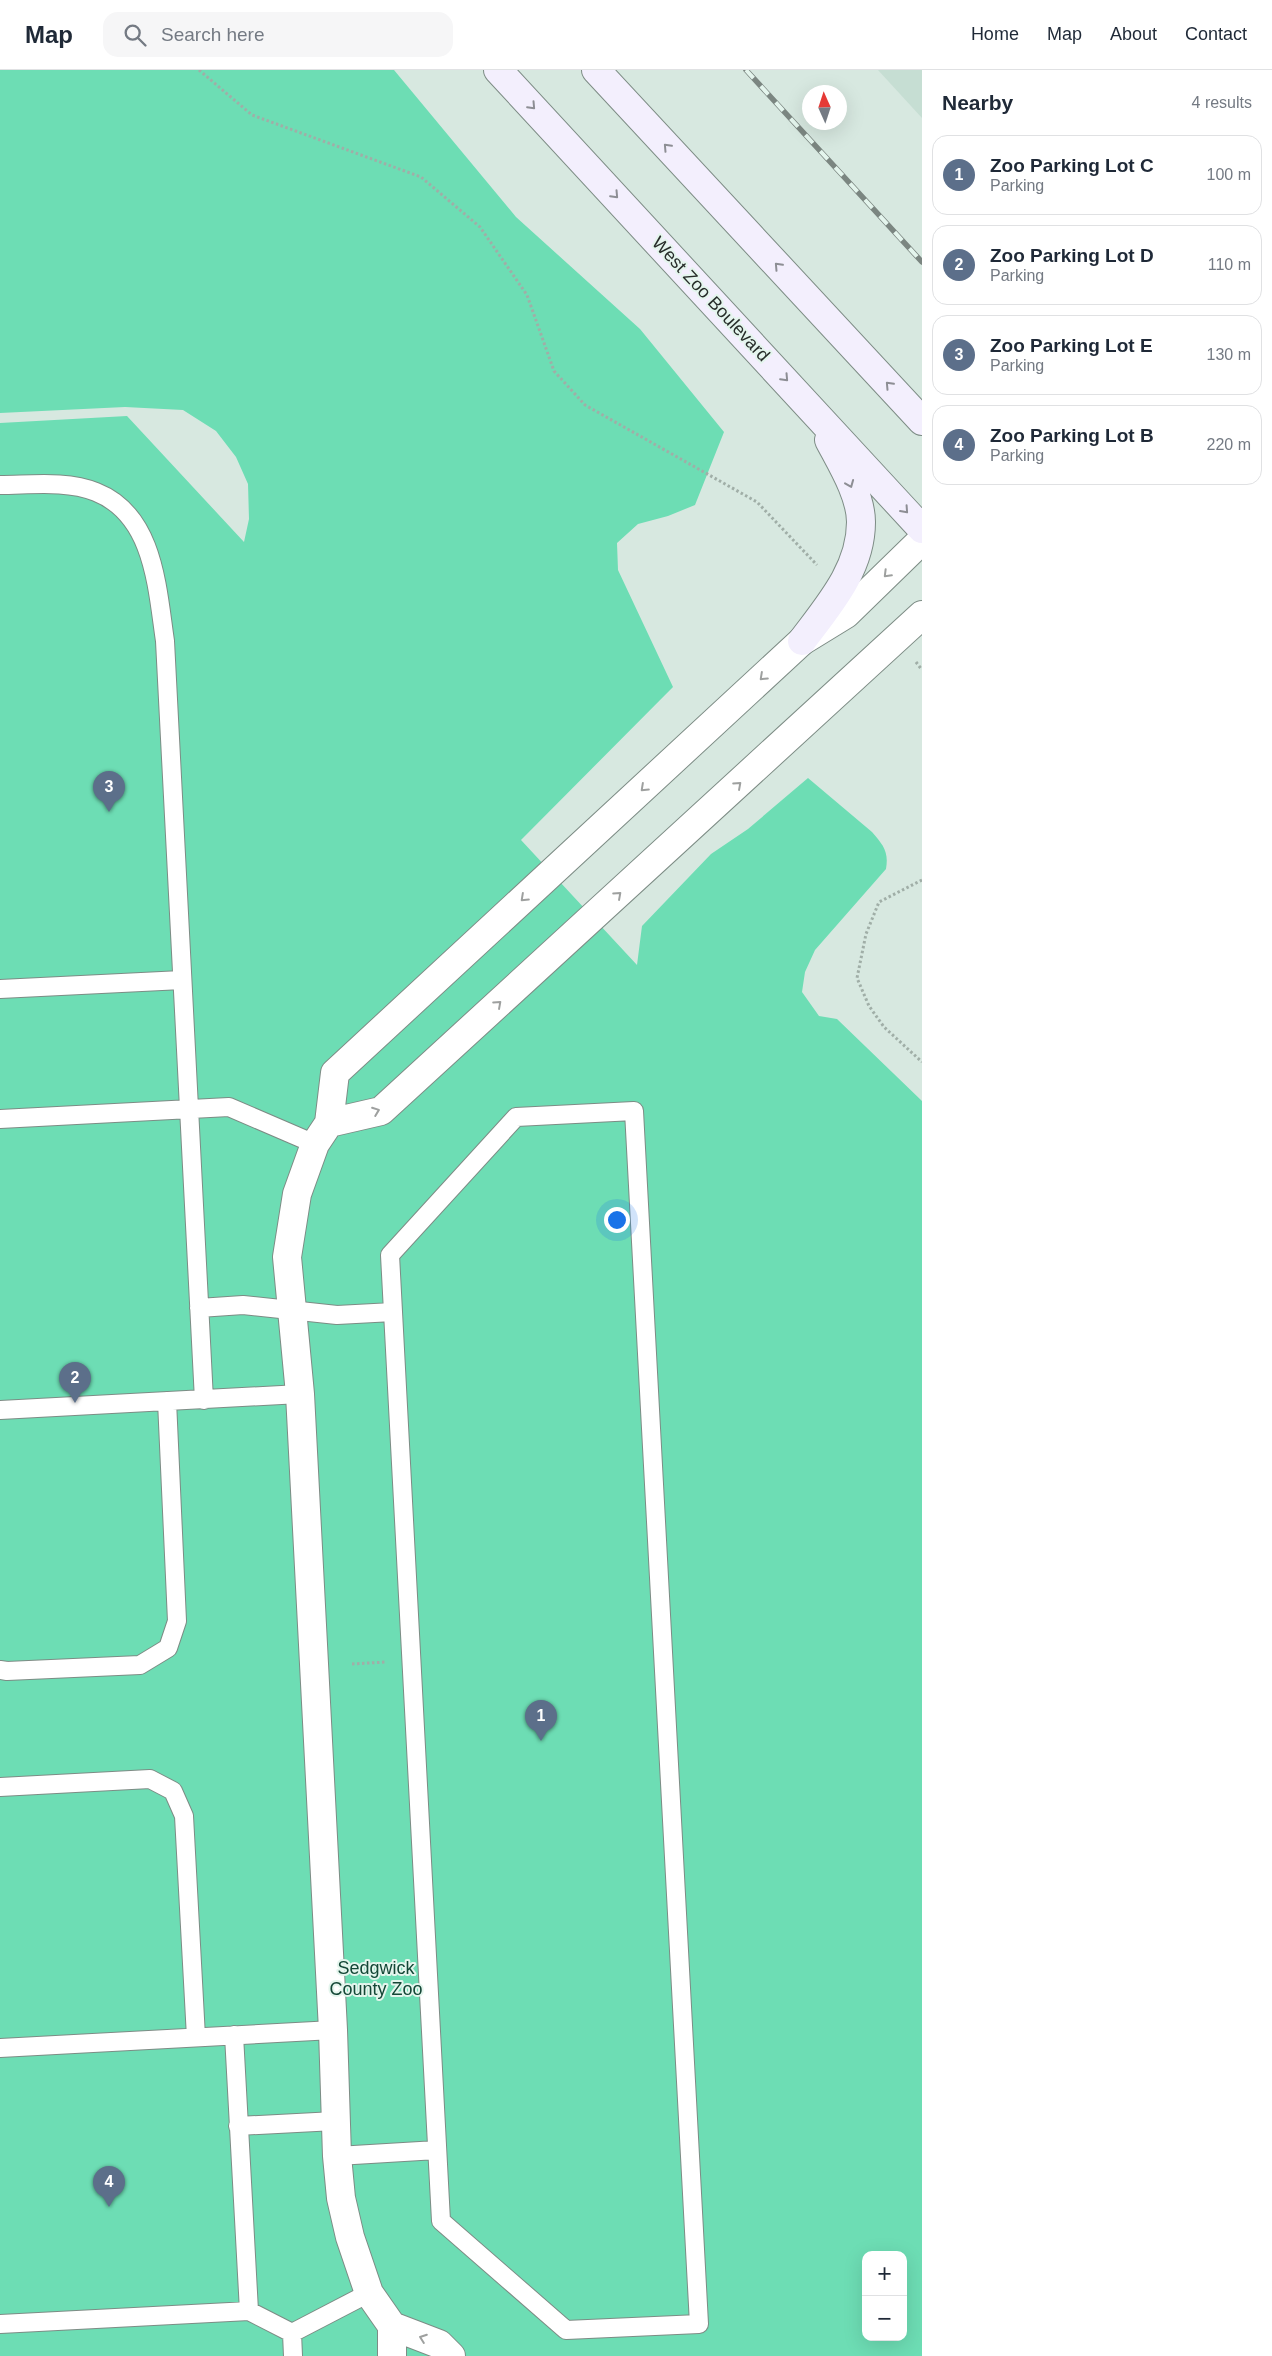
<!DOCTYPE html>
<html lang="en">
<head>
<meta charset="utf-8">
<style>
	:root { --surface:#fff; --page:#f6f6f7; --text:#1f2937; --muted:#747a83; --line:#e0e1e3; --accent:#7c3aed }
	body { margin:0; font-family:Arial,sans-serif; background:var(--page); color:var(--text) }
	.controls { position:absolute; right:15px; bottom:15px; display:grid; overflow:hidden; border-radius:10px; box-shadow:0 5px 20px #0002 }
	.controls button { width:45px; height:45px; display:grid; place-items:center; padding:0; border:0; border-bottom:1px solid var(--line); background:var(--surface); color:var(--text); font:25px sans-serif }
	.compass { position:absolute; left:802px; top:15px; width:45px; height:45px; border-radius:50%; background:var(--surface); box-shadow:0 5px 20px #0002; rotate:357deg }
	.you { position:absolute; left:616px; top:1149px; width:18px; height:18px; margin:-12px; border:4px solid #fff; border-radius:50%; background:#1a73e8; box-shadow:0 0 0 8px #1a73e833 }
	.badge { display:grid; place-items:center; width:32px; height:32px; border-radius:50%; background:var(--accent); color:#fff; font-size:16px; font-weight:700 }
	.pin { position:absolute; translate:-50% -41px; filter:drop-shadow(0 1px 2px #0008) }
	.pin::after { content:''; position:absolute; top:26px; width:18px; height:15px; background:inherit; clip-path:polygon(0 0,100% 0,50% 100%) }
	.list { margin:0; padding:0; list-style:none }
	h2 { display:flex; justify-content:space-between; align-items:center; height:65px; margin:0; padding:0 20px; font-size:21px }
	h2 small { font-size:16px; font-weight:400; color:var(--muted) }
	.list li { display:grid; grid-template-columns:32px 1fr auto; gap:15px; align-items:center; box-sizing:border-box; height:80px; margin:0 10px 10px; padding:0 10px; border:1px solid var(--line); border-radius:15px }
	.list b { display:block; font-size:19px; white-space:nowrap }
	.list p { margin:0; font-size:16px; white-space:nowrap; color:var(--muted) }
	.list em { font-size:16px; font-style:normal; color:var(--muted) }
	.icon { flex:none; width:28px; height:28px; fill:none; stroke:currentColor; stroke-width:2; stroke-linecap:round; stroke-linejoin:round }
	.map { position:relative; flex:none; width:922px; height:2286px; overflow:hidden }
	header { display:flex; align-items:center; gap:30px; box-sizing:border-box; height:70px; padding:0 25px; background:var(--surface); border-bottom:1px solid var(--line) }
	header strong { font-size:24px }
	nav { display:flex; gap:28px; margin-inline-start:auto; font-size:18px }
	.search { width:350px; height:45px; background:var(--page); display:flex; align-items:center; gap:12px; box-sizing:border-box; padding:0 18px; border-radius:15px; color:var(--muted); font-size:19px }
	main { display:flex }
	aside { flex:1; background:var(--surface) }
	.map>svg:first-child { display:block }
	.built { fill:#c6ded3 }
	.green { fill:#6dddb4; fill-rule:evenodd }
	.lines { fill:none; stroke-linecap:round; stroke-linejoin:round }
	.service-casing { stroke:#7d8c85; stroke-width:20 }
	.minor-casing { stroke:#7d8c85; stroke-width:30 }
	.secondary-casing { stroke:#7d8c85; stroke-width:30 }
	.path { stroke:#a0aea7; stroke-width:3; stroke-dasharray:2.5 2.5; stroke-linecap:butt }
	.service { stroke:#fff; stroke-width:18 }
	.minor { stroke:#fff; stroke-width:28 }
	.secondary { stroke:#f3effd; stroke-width:28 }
	.rail-casing { stroke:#7b8681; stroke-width:5.5 }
	.rail { stroke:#e4f5ed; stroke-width:4; stroke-dasharray:11; stroke-linecap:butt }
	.oneway { stroke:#8d8e94 }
	.oneway2 { stroke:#9ea09f }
	.labels { text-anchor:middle; stroke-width:4; stroke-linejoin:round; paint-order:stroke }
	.street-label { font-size:18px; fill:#272d2a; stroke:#e4f5ed }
	.park-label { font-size:18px; fill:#134736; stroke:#e4f5ed }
</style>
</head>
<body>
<header>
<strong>Map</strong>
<div class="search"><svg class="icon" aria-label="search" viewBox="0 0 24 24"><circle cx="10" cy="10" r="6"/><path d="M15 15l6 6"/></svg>Search here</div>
<nav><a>Home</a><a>Map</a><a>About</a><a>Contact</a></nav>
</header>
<main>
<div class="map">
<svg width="922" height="2286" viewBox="0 0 922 2286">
	<rect width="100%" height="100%" fill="#d7e8e0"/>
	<path class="built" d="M878,0h44v48z"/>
	<path class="green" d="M0,0h394l122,147 124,112 84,103 -29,73 -27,11 -30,8 -21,19 1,27 55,117 -152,153 116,125 5,-39 69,-72 37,-25 60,-51 64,54c11,13 17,19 14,37l-71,81 -10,22 -3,20 17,24 18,3 85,82v1255h-922v-1933l127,-7 117,126 5,-23 -1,-35 -12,-27 -20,-26 -33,-21 -58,-3 -125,6zM866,2185h37v82h-37z"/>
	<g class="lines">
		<g class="service-casing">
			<path id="service" d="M0,415c30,0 67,-5 96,7 58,23 61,95 69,149l39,759
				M0,919l182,-9
				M634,1041l65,1213 -133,6 -125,-109 -51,-966 126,-138z
				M0,1049l229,-12 86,37
				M199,1238l44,-3 94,10 56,-3
				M0,1340l300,-16
				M0,1600l7,1 133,-6 28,-17 9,-27 -10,-220
				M0,1717l150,-8 23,12 11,25 12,221
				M234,1965l15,276
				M0,1978l333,-18
				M238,2056l97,-5
				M337,2086l100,-6
				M0,2254l249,-13 43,22 77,-40
				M292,2263l1,23"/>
		</g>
		<g class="minor-casing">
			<path id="minor" d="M329,1053l52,-12 541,-496
				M392,2256l47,18 12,12
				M392,2286v-30l-23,-33 -19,-56 -9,-39 -4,-42 -4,-126 -33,-636 -13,-137 10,-63 18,-50 14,-21 6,-50 467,-432 44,-27 76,-74"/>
		</g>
		<g class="secondary-casing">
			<path id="secondary" d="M498,0l424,459
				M596,0l326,351
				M802,571c27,-36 59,-72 59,-119 0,-27 -20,-59 -32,-82"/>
		</g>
		<path class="path" d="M199,0l53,45 169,62 59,50 47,68 27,76 31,34 172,97 60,63
			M916,592l6,8
			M922,810l-43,22 -13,32 -9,44 12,28 15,21 38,35
			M352,1594l34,-2"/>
		<use href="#service" class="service"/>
		<use href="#minor" class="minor"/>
		<use href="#secondary" class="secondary"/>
		<g class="rail-casing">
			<path id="rail" d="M746,0l176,192"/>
		</g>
		<use href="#rail" class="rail"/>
	</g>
	<defs><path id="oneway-chevron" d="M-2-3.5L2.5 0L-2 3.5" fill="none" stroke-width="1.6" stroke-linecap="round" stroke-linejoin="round" transform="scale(1.25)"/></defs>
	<g class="oneway">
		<use href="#oneway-chevron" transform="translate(532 36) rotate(47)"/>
		<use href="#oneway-chevron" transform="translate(667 77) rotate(-133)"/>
		<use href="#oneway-chevron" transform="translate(615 125) rotate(47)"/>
		<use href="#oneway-chevron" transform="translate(778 196) rotate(-133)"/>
		<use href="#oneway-chevron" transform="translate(785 308) rotate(47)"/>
		<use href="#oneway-chevron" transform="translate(889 315) rotate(-133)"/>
		<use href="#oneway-chevron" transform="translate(850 414) rotate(68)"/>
		<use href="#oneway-chevron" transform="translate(905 440) rotate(48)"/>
	</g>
	<g class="oneway2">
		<use href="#oneway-chevron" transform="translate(887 504) rotate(135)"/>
		<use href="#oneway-chevron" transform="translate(763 607) rotate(137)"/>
		<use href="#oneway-chevron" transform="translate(738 715) rotate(-42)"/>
		<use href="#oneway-chevron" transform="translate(644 718) rotate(137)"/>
		<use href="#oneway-chevron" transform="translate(618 825) rotate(-42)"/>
		<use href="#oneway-chevron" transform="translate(524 828) rotate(137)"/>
		<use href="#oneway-chevron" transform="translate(498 934) rotate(-42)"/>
		<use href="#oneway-chevron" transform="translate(376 1041) rotate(-21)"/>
		<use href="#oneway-chevron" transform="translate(423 2268) rotate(-160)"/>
	</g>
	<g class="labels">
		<g class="street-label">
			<text transform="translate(711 229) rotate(47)" y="6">West Zoo Boulevard</text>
		</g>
		<g class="park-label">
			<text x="376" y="1904">Sedgwick<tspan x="376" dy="21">County Zoo</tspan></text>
		</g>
	</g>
</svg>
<div class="controls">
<button>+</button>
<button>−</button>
</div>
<svg class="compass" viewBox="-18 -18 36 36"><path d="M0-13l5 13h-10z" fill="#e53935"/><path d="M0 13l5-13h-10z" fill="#747a83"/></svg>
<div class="you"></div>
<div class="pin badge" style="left:541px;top:1671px;background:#5c6f8a">1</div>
<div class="pin badge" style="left:75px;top:1333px;background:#5c6f8a">2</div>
<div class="pin badge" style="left:109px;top:742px;background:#5c6f8a">3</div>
<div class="pin badge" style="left:109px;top:2137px;background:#5c6f8a">4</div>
</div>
<aside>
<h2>Nearby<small>4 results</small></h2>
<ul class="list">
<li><span class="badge" style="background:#5c6f8a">1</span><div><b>Zoo Parking Lot C</b><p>Parking</p></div><em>100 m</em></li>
<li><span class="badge" style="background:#5c6f8a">2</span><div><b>Zoo Parking Lot D</b><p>Parking</p></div><em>110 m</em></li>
<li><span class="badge" style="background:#5c6f8a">3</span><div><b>Zoo Parking Lot E</b><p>Parking</p></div><em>130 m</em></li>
<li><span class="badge" style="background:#5c6f8a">4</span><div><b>Zoo Parking Lot B</b><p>Parking</p></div><em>220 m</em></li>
</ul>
</aside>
</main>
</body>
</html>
